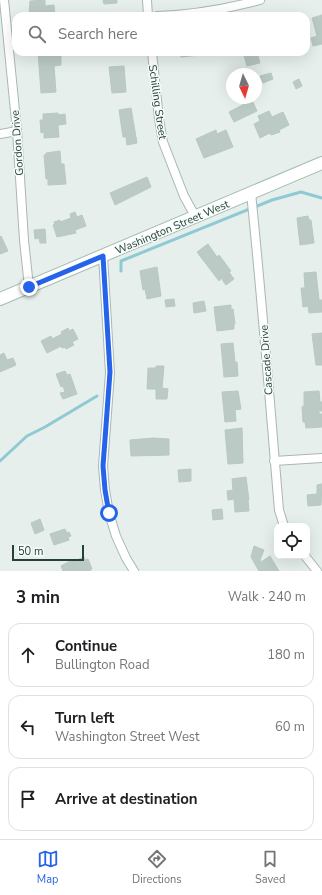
<!DOCTYPE html>
<html lang="en">
<head>
<meta charset="utf-8">
<style>
	:root { --surface:#fff; --page:#f6f6f6; --text:#202124; --muted:#757577; --line:#e0e0e0; --accent:#2563eb }
	body { margin:0; font-family:"Nunito Sans",sans-serif; background:var(--page); color:var(--text) }
	.controls { position:absolute; right:12px; bottom:12px; display:grid; overflow:hidden; border-radius:8px; box-shadow:0 4px 16px #0002 }
	.controls button { width:36px; height:36px; display:grid; place-items:center; padding:0; border:0; border-bottom:1px solid var(--line); background:var(--surface); color:var(--text); font:20px sans-serif }
	.compass { position:absolute; left:226px; top:68px; width:36px; height:36px; border-radius:50%; background:var(--surface); box-shadow:0 4px 16px #0002; rotate:175deg }
	.scale { position:absolute; left:12px; bottom:10px; width:72px; box-sizing:border-box; padding-left:4px; border:2px solid #24423a; border-top:0; font-size:11px; line-height:14px; white-space:nowrap; color:#24423a; -webkit-text-stroke:3px #f7fbf9; paint-order:stroke }
	.stop { position:absolute; width:12px; height:12px; margin:-9px; border:3px solid #2563eb; border-radius:50%; background:#fff }
	.stop.end { background:#2563eb; border-color:#fff; box-shadow:0 1px 4px #0008 }
	.list { margin:0; padding:0; list-style:none }
	h2 { display:flex; justify-content:space-between; align-items:center; height:52px; margin:0; padding:0 16px; font-size:17px }
	h2 small { font-size:13px; font-weight:400; color:var(--muted) }
	.list li { display:grid; grid-template-columns:26px 1fr auto; gap:12px; align-items:center; box-sizing:border-box; height:64px; margin:0 8px 8px; padding:0 8px; border:1px solid var(--line); border-radius:12px }
	.list b { display:block; font-size:15px; white-space:nowrap }
	.list p { margin:0; font-size:13px; white-space:nowrap; color:var(--muted) }
	.list em { font-size:13px; font-style:normal; color:var(--muted) }
	.icon { flex:none; width:22px; height:22px; fill:none; stroke:currentColor; stroke-width:2; stroke-linecap:round; stroke-linejoin:round }
	.map { position:relative; flex:none; width:322px; height:571px; overflow:hidden }
	.search { position:absolute; background:var(--surface); box-shadow:0 4px 16px #0002; left:12px; right:12px; top:12px; height:44px; display:flex; align-items:center; gap:10px; box-sizing:border-box; padding:0 14px; border-radius:12px; color:var(--muted); font-size:15px }
	.sheet { height:268px; background:var(--surface) }
	nav { display:flex; justify-content:space-around; align-items:center; box-sizing:border-box; height:56px; border-top:1px solid var(--line); background:var(--surface); font-size:11px; color:var(--muted) }
	nav a { display:grid; justify-items:center; gap:2px }
	nav .on { color:var(--accent) }
	.map>svg:first-child { display:block }
	.lines { fill:none; stroke-linecap:round; stroke-linejoin:round }
	.stream { stroke:#8ec9d4; stroke-width:3 }
	.building { fill:#bbcac4; stroke:#b8c9c2 }
	.street-casing { stroke:#a8b8b2; stroke-width:10 }
	.secondary-casing { stroke:#a4bbb3; stroke-width:14 }
	.street { stroke:#fff; stroke-width:8 }
	.secondary { stroke:#fff; stroke-width:12 }
	.route { stroke:#2563eb; stroke-width:5 }
	.labels { text-anchor:middle; stroke-width:3; stroke-linejoin:round; paint-order:stroke }
	.street-label { font-size:11px; fill:#24423a; stroke:#f7fbf9 }
</style>
</head>
<body>
<div class="map">
<svg width="322" height="571" viewBox="0 0 322 571">
	<rect width="100%" height="100%" fill="#e6efeb"/>
	<g class="lines">
		<path class="stream" d="M121,271v-10l151,-61 29,-8 21,6
			M0,461l27,-25 18,-9 52,-31"/>
	</g>
	<path class="building" d="M45,0v6l9,-1 1,10 -26,1 1,-15z
		M103,0h14v3l-13,1z
		M322,15v29l-9,2 -2,-8 6,-2 -5,-18z
		M38,52h16v2h7v11l-7,1 2,26 -15,1z
		M180,52h29v2l-28,3z
		M243,52h14l3,11 -13,3z
		M124,66l2,26 -14,1 -3,-26z
		M271,73l2,6 -10,4 -3,-7z
		M299,79l3,7 -6,3 -3,-7z
		M252,100l5,11 -23,11 -5,-10z
		M131,108l6,35 -10,2 -1,-8h-3l-4,-27z
		M269,111l3,6 11,-5 6,13 -10,5 1,2 -9,3 -1,-2 -10,5 -6,-14 6,-3 -2,-5z
		M58,113v2l7,-1 1,10 -8,1 1,12 -15,1v-6l-3,1 -1,-13h3v-6z
		M216,130l1,4 9,-4 7,17 -29,11 -8,-19z
		M60,151l1,13h3l2,20 -18,1v-6h-2l-2,-24h2v-2z
		M147,177l4,10 -36,18 -5,-12z
		M75,212l2,5 5,-2 4,11 -11,4 1,3 -19,4 -4,-12 2,-1 -1,-2 6,-2v2l11,-4 -1,-4z
		M308,216l1,4h2l3,23 -14,2 -3,-27z
		M45,229l1,14h-6l-1,-5 -4,1 -1,-9z
		M1,236l7,15 -8,3v-17z
		M208,244l9,13 2,-2 12,16 -2,1 2,3 -8,6 -1,-3 -3,3 -22,-29z
		M157,267l4,29 -14,3 -2,-10 -2,1 -3,-19z
		M316,272l3,28h3v12l-13,1 -1,-7 -5,1 -2,-19h4l-1,-15z
		M231,275l3,4 -8,6 -3,-4z
		M174,299l1,7 -9,1 -1,-7z
		M204,301l2,10 -12,2 -1,-10z
		M231,305v5l2,-1 2,15h-1v5l-17,2 -3,-24z
		M68,328l1,3 4,-2 5,10 -6,3 2,3 -8,4 -1,-2 -3,1 -1,-2 -14,7 -6,-12 10,-5 1,3 10,-5 -1,-2z
		M322,333v32h-6l-4,-31z
		M233,343l2,19h2l1,14 -14,1 -3,-33z
		M4,353l3,7 6,-2 3,7 -16,7v-17z
		M156,366h8l-2,22 6,1 -1,10h-11v-10h-9l1,-21h8z
		M65,371l2,4 3,-1 7,20 -14,5 -3,-6 5,-1 -2,-6 -2,1 -5,-13z
		M238,391l3,18 -6,1 1,11 -11,1 -3,-30z
		M319,391l1,11h2v9h-3v3h3v13l-16,1 -1,-6h-2l-1,-15 2,-1v-14z
		M242,428l1,35 -15,1 -3,-34z
		M153,438l16,1v16l-38,1 -1,-16z
		M191,469v12l-12,1 -1,-12z
		M246,477l3,23h-1l1,11 -14,1 -1,-13 -6,1 -1,-9 6,-1 -1,-11z
		M322,484l-1,21 -13,1 -1,-11 10,-1v-9z
		M222,509l1,10 -10,1 -1,-10z
		M40,519l4,11 -9,4 -4,-11z
		M65,529l2,4 2,-1 2,4 -3,1 1,3 -15,5 -4,-11z
		M254,546l10,4 -4,10 1,2 9,-6 9,15h-20l-8,-14z
		M84,557l1,3 3,-1 4,10 -2,1v1h-14l-4,-9z
		M72,560l4,11h-13l-2,-5z"/>
	<g class="lines">
		<g class="street-casing">
			<path id="street" d="M4,0l13,131 7,109 5,47
				M147,0l1,16
				M157,16c35,-1 69,-7 103,-16
				M152,52l7,67 4,23 21,54 11,20
				M0,134l17,-3
				M251,193c11,106 19,212 28,317l5,16
				M103,256l7,117 -7,93 2,24 4,23 7,23 10,22 8,13
				M274,461l48,-3
				M305,556l12,15"/>
		</g>
		<g class="secondary-casing">
			<path id="secondary" d="M0,299l322,-136"/>
		</g>
		<use href="#street" class="street"/>
		<use href="#secondary" class="secondary"/>
	</g>
	<g class="lines">
		<path class="route" d="M29,287l74,-31 7,116 -7,94 2,24 4,23"/>
	</g>
	<g class="labels">
		<g class="street-label">
			<text transform="translate(158 102) rotate(82)" y="4">Schilling Street</text>
			<text transform="translate(17 143) rotate(-94)" y="4">Gordon Drive</text>
			<text transform="translate(172 227) rotate(-23)" y="4">Washington Street West</text>
			<text transform="translate(266 360) rotate(-94)" y="4">Cascade Drive</text>
		</g>
	</g>
</svg>
<div class="controls">
<button><svg class="icon" aria-label="locate" viewBox="0 0 24 24"><circle cx="12" cy="12" r="6"/><path d="M12 2v4M12 18v4M2 12h4M18 12h4"/></svg></button>
</div>
<svg class="compass" viewBox="-18 -18 36 36"><path d="M0-13l5 13h-10z" fill="#e53935"/><path d="M0 13l5-13h-10z" fill="#757577"/></svg>
<div class="scale">50 m</div>
<div class="stop" style="left:109px;top:513px"></div>
<div class="stop end" style="left:29px;top:287px"></div>
<div class="search"><svg class="icon" aria-label="search" viewBox="0 0 24 24"><circle cx="10" cy="10" r="6"/><path d="M15 15l6 6"/></svg>Search here</div>
</div>
<section class="sheet">
<h2>3 min<small>Walk · 240 m</small></h2>
<ul class="list">
<li><svg class="icon" aria-label="ahead" viewBox="0 0 24 24"><path d="M12 20V5M6 11l6-6 6 6"/></svg><div><b>Continue</b><p>Bullington Road</p></div><em>180 m</em></li>
<li><svg class="icon" aria-label="left" viewBox="0 0 24 24"><path d="M17 20v-9H6M10 6l-5 5 5 5"/></svg><div><b>Turn left</b><p>Washington Street West</p></div><em>60 m</em></li>
<li><svg class="icon" aria-label="arrive" viewBox="0 0 24 24"><path d="M6 21V4h12l-3 4 3 4H6"/></svg><div><b>Arrive at destination</b></div></li>
</ul>
</section>
<nav>
<a class="on"><svg class="icon" aria-label="map" viewBox="0 0 24 24"><path d="M3 6l6-2 6 2 6-2v14l-6 2-6-2-6 2zM9 4v14M15 6v14"/></svg>Map</a>
<a><svg class="icon" aria-label="directions" viewBox="0 0 24 24"><path d="M12 3l9 9-9 9-9-9zM9 14v-3h6M13 9l2 2-2 2"/></svg>Directions</a>
<a><svg class="icon" aria-label="saved" viewBox="0 0 24 24"><path d="M7 4h10v16l-5-4-5 4z"/></svg>Saved</a>
</nav>
</body>
</html>
